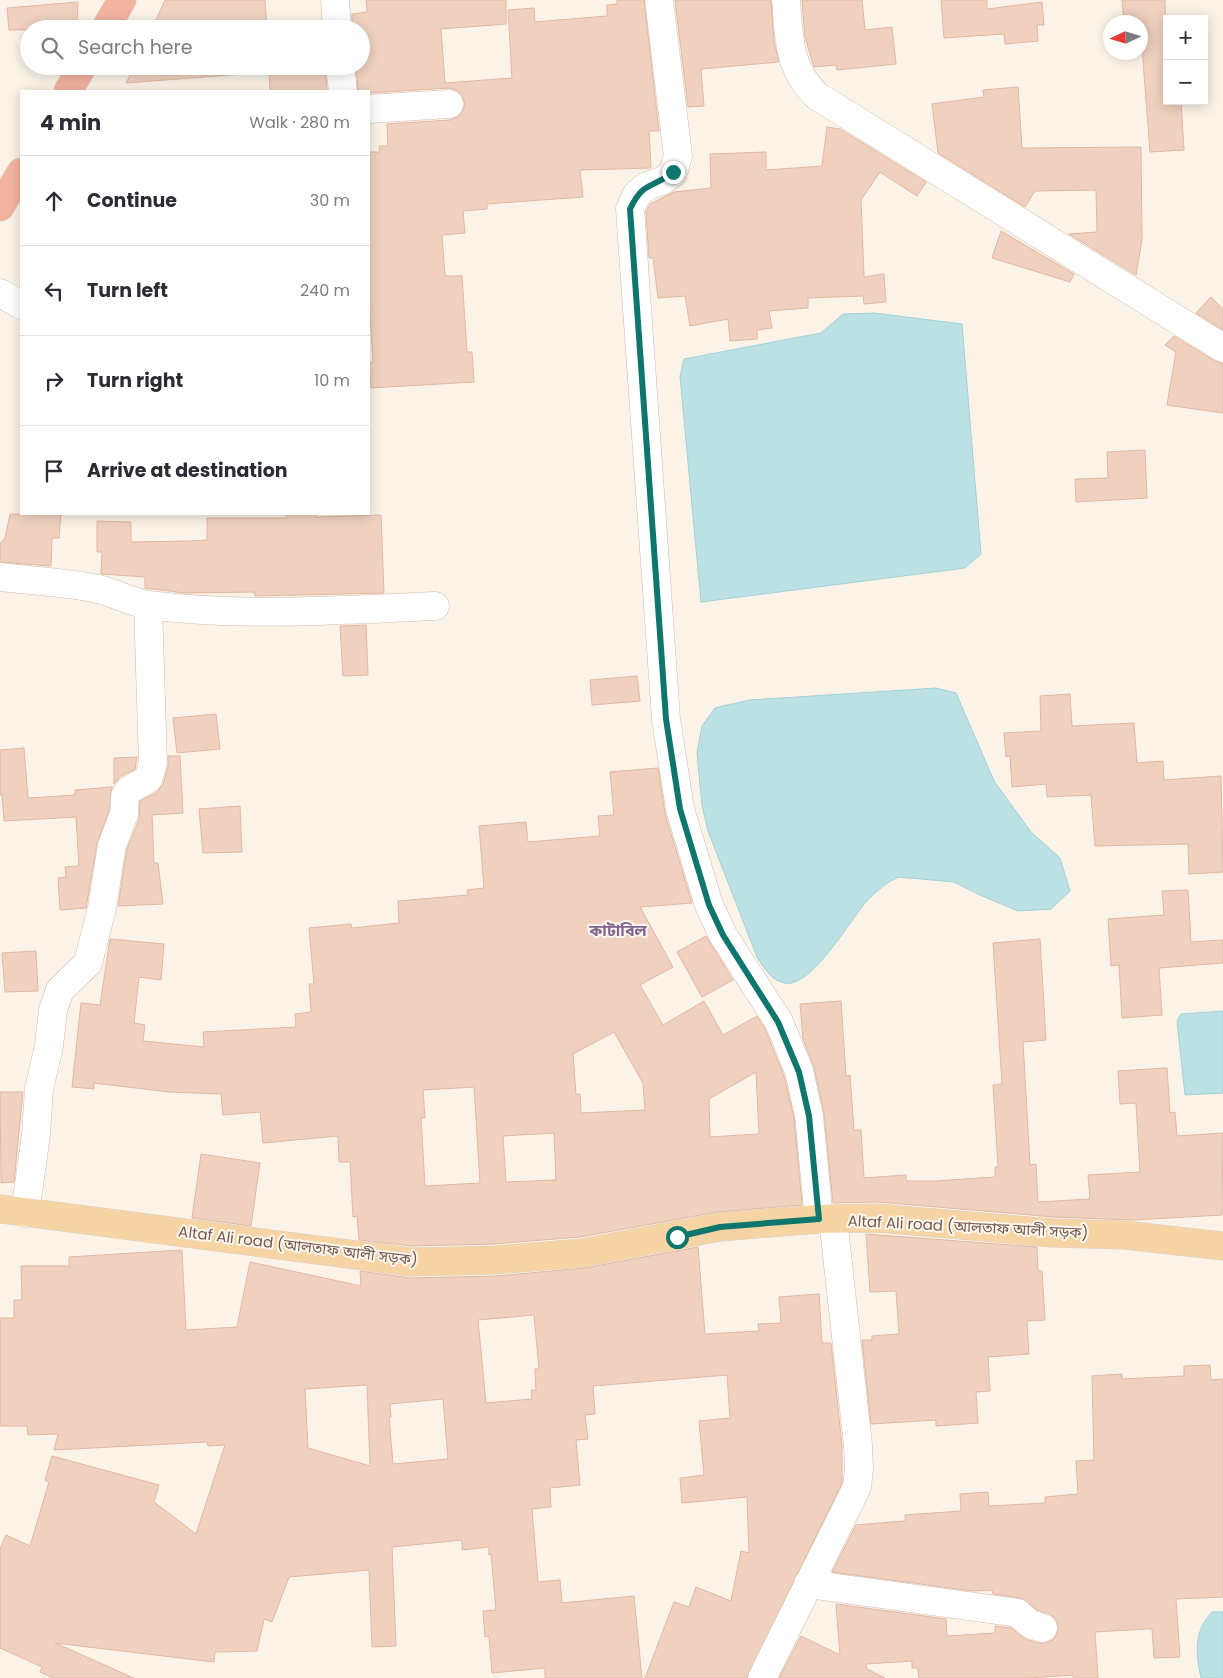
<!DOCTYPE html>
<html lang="en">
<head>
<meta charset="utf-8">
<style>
	:root { --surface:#fff; --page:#f7f7f7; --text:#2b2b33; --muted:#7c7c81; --line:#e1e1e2 }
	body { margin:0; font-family:Poppins,"Noto Sans Bengali",sans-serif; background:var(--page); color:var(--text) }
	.controls { position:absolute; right:15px; top:15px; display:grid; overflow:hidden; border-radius:0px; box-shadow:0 2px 12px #0003 }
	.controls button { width:45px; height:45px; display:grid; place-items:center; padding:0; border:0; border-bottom:1px solid var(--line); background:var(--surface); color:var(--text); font:25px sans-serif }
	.compass { position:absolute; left:1103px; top:15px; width:45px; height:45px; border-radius:50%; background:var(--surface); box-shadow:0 2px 12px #0003; rotate:266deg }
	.stop { position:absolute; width:15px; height:15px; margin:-11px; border:4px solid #0f766e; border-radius:50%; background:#fff }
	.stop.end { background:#0f766e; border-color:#fff; box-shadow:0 1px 5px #0008 }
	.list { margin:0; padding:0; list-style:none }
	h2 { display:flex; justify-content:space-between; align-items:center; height:65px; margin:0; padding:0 20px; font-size:21px }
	h2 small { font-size:16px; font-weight:400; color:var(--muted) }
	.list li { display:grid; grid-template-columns:32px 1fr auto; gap:15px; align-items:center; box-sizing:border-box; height:90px; padding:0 20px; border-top:1px solid var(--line) }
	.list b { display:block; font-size:19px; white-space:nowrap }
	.list em { font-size:16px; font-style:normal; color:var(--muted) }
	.icon { flex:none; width:28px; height:28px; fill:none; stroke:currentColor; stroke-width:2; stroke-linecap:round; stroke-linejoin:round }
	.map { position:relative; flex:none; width:1223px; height:1678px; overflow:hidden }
	.search { position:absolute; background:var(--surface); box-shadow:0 2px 12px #0003; left:20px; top:20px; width:350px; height:55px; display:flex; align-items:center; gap:12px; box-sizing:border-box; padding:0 18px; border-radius:28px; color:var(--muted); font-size:19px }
	.panel { position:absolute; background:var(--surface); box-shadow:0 2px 12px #0003; left:20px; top:90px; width:350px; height:425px; border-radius:0px }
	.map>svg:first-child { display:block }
	.water { fill:#bce1e4; stroke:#a3d0d6 }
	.building { fill:#f0d1c0; stroke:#e2b7a1; fill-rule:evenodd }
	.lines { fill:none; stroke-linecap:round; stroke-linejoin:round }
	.minor-casing { stroke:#cdbaae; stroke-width:29 }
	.major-casing { stroke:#d8d1cd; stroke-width:29 }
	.highway-casing { stroke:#d8d1cd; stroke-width:29 }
	.minor { stroke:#fff; stroke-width:28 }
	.major { stroke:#f7d4a3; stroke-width:28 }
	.highway { stroke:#f3b3a1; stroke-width:28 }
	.route { stroke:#0f766e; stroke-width:6 }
	.labels { text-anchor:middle; stroke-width:4; stroke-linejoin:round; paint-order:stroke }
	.street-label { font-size:15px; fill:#74594d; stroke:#fef7ee }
	.neighbourhood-label { font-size:16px; font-weight:bold; fill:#7f6590; stroke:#fef7ee }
</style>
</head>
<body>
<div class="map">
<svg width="1223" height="1678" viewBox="0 0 1223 1678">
	<rect width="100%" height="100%" fill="#fbf3e7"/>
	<path class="water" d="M874,313l88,11 19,230 -16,14 -264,34 -21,-226 4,-17 137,-26 22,-19z
		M936,688l20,5 38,88 37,51 29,26 10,33 -19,18 -33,2 -38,-16 -26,-13 -55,-5c-11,4 -25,16 -33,25 -16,18 -55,87 -82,81 -13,-3 -21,-16 -27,-26l-49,-126 -6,-26 -5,-52 5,-27 13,-18 35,-8z
		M1223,1011v82l-38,2 -8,-74 4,-7z
		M1212,1612h11v66h-22c-5,-24 -8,-46 11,-66z"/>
	<path class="building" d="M165,0h100l2,29h-115z
		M366,0h140v24l-65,5 4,54 67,-5 -4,-68 26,-2 1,14 72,-6v-11l10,-1v-4h27l15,131h-10l2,37 -71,2 3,27 -96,7v5l-24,2 2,22 -23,2 3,41h17l5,76h5l2,30 -103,6 -2,-25 4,-1 -4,-64v-146h11l-1,-6h9l-1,-22 63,-4 8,-3 5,-6 2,-7 -3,-9 -6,-5 -7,-2 -80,5v-2h-11l-2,-25h5v-37h-9v-15l15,-2z
		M675,0h96l3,42 5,20 -78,7 3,37 -16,1z
		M802,0h60l3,30 27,-3 4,37 -59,6 -1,-5 -22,2 -9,-30z
		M941,0h46v9l55,-7 2,23h-7l1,16 -33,3 -1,-10 -60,4z
		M1122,0h43l2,101h14l3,49 -34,2 -10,-130h-16z
		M78,2l-1,27 -68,1 -2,-22z
		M135,66h190l2,25h-57l-1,-19 -143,11z
		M1018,87l4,61 119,-1 1,93 -6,35 -67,-41 28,-2 -1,-42 -61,1 -10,16 -87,-54 -6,-49 52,-7 -1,-7z
		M827,127l13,2 86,53 -9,14 -37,-24 -19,28 3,77 20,-3 2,28 -22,2 -1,-8 -55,2v10l-39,3 3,17 -15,2v9l-27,2 -2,-22 -38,7 -5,-30 -27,2 -5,-40h-4l-3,-46 4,-8 24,-12 37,-4 -1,-34 56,-2v18l56,-4z
		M1001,231l73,43 -4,8 -78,-24z
		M1211,297l12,12v21l-27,-17z
		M1174,336l41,25 8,3v49l-56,-8 9,-53 -11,-7z
		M1145,450l2,48 -71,4 -1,-23 33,-1 -1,-26z
		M10,514h51l-2,24h-7l-1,28 -51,-4v-18l5,-6z
		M286,514h30v3l65,-2 3,78 -129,3 -1,-4 -69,1 -40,-5v-11l-44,-3 1,-22h-5v-31l34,1v20l58,-1 18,-1v-22h80z
		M366,625l2,50 -25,1 -3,-50z
		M637,676l3,25 -48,4 -2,-25z
		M1070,694l2,32 62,-3 3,40 26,-2 1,19 57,-4 2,96 -34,2 -1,-30 -93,2 -4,-51 -44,2 -1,-13 -34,3 -2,-31 -4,1 -2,-24 37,-2 -1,-35z
		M216,714l4,35 -43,4 -4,-35z
		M24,748l4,50 47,-3v-5l37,-3 -3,24 -12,32 -11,65 -26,2 -2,-32 8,-1 -1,-10 14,-1 -3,-49 -72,4 -2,-26h-2v-45z
		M168,756h12l3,57 -31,2 2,48h4l5,41 -45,2 9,-57 12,-29 1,-19 16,-8 7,-9 5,-17z
		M137,757l-2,12 -14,7 -7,8v-26z
		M658,768l7,46 27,89 -52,4 33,60 -33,18 23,40 41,-24 19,34 34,-19 8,13 19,47 10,42 8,87 -85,7 -137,25 -86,7 -83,2 -52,-6 -2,-24 -4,1 -3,-55h-11l-1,-26 -75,7 -3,-31 -37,3 -2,-21 -52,-2 -75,-9v6l-22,-2 9,-84 19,2 10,-66 54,5 -3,36 -22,-3 -5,46 11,2 -2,16 61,6 -1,-15 93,-5 -1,-13 16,-2 -2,-28h5l-5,-56 42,-4 1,4 47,-5 -1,-22 70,-6 -1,-5 17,-2 -5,-62 47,-4 2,20 72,-6 -2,-20 16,-1 -4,-43zM614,1032l29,51 2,27 -64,3 -1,-19h-4l-3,-40zM756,1072l3,62 -49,3 -1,-38zM474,1087l6,96 -55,3 -4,-68h4l-2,-28zM554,1133l2,47 -50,2 -3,-46z
		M240,806l2,46 -39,1 -4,-44z
		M1188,890l3,52 32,-2v23l-64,5 3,47 -40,3 -3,-53 -8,1 -3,-47 56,-4 -2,-24z
		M706,936l27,44 -31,17 -25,-45z
		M1040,939l6,101 -23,2 7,123 6,-1 2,38 52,-3 -2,-24 52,-3 -4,-69 -16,1 -2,-33 49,-3 3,45 5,-1 2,24 46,-3 -1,82 -89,5 -79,-3 -176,-15 -45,1 -9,-90 -10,-46 -11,-28 -3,-35 41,-3 5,75 4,-1 4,55h7l3,48 42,-3v6h30l59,-4v-10h3l-5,-82 9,-1 -9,-141z
		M36,951l2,40 -33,1 -3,-39z
		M0,1092h23l-9,90 -13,1z
		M201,1154l59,9 -9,63 -59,-8z
		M866,1234l171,13 1,24h4l3,49 -18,1 2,33 -41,3 2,34 -14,1 2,31 -42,3v-6l-65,4 -9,-84h10v-4l27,-2 -3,-43 -26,1z
		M698,1247l7,87 54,-3 -1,-7 23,-1 -2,-26 40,-3 3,49h9l11,103v37l-95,195h-102l29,-76 15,5 7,-20 35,14 10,-50 8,2 -2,-56 -65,6 -2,-25 24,-3 -5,-54 31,-3 -3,-43 -134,11 2,28 -10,1 3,24 -12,1 4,45 -30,3 1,19 -19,2 6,73 22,-2 2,23 72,-7 8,82h-97v-10l-53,5 -3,-37 -4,1 -2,-26 13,-1 -5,-56 -2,1v-8l-27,3v-10l-70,7 4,99 -24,1 -3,-77 -80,7 -17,45 -8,-3 -7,32 -42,1 -1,10 -159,-19 79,35h-81l-13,-6 2,-5 -42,-19v-99l6,-14 24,11 19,-64 -4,-2 7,-24 107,29 -5,17 42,32 29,-89 -17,1 -1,-4 -153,8 4,-16 -30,1 -1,-9h-27v-108h14v-18h8l-1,-34h48v-9l113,-7 4,80 51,-3 13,-65 111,24 -1,-15 50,7 86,-2 89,-8zM534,1315l5,54h-4l1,21h-5l1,9 -46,4 -8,-83zM367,1385l3,81 -62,-18 -3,-59zM443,1399l5,60 -55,5 -4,-47h2l-1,-13z
		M1210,1365l1,15 12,-1v218l-47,2 4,58 -26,1 -2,-29h-5l-52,3 3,46h-25v-3l-44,3h-110l-1,-10h-6v-7l-46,3 1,5 18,9h-106l22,-42 39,19 -4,-51 110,15 1,17 48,-3v-7l16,2 14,11 13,4h8l7,-3 5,-8v-8l-3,-6 -17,-8 -17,-12 -28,-4 -1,-4 -19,1 -141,-19 24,-47 49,-4v-6l56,-4 -1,-17 28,-2 1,14 56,-3v-6l33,-3 -2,-33 18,-1 -2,-84 30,-2v5l62,-3v-10z"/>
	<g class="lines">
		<g class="minor-casing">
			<path id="minor" d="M335,0l2,29
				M659,0l19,156 -5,17 -11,8 -15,5 -10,8 -7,15 36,510 14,90 29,96 14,30 56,87 20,49 10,45 10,103
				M786,0c3,38 2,68 31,96l406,252
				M340,66l3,25
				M369,109l80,-5
				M0,293l21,12
				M0,577c32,4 66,5 98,12 17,4 33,13 50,16 94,12 192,5 287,1
				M25,1213l11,-78 3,-46 10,-43 4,-36 7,-20 28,-27 14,-55 10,-63 12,-31 1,-18 4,-6 19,-11 5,-16 -5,-158
				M808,1584l210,29 12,11 13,4
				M762,1678l95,-191 2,-18 -1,-24 -25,-226"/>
		</g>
		<g class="major-casing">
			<path id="major" d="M0,1209l410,53 85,-2 87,-7 138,-26 99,-8 58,-1 176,15 71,2 99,11"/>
		</g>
		<g class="highway-casing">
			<path id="highway" d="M105,29l17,-29
				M68,91l15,-25
				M0,207l21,-35"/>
		</g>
		<use href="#minor" class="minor"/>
		<use href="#major" class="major"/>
		<use href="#highway" class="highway"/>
	</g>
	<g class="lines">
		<path class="route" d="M673,172c-22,18 -29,8 -43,37l36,510 14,90 29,96 14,30 55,87 21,50 10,44 10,103 -99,8 -43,10"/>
	</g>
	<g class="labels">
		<g class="street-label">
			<text transform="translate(968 1227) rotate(3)" y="5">Altaf Ali road (আলতাফ আলী সড়ক)</text>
			<text transform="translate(298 1246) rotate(7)" y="5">Altaf Ali road (আলতাফ আলী সড়ক)</text>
		</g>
		<g class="neighbourhood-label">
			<text x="618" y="936">কাটাবিল</text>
		</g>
	</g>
</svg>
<div class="controls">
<button>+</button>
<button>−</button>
</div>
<svg class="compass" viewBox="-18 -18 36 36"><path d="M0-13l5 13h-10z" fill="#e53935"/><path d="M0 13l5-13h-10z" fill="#7c7c81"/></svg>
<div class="stop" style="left:677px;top:1237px"></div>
<div class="stop end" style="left:673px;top:172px"></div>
<div class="search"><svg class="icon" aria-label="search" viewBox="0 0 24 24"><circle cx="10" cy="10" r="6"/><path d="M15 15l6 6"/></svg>Search here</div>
<section class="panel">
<h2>4 min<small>Walk · 280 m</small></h2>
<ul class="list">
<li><svg class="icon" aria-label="ahead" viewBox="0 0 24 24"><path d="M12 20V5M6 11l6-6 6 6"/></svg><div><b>Continue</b></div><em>30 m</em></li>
<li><svg class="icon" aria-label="left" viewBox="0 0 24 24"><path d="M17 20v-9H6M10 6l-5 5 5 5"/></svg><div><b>Turn left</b></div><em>240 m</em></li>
<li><svg class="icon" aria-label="right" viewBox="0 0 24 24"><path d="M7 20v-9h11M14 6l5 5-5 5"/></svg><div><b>Turn right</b></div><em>10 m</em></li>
<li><svg class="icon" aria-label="arrive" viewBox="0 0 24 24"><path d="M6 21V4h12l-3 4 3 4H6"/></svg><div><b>Arrive at destination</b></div></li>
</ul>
</section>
</div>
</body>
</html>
